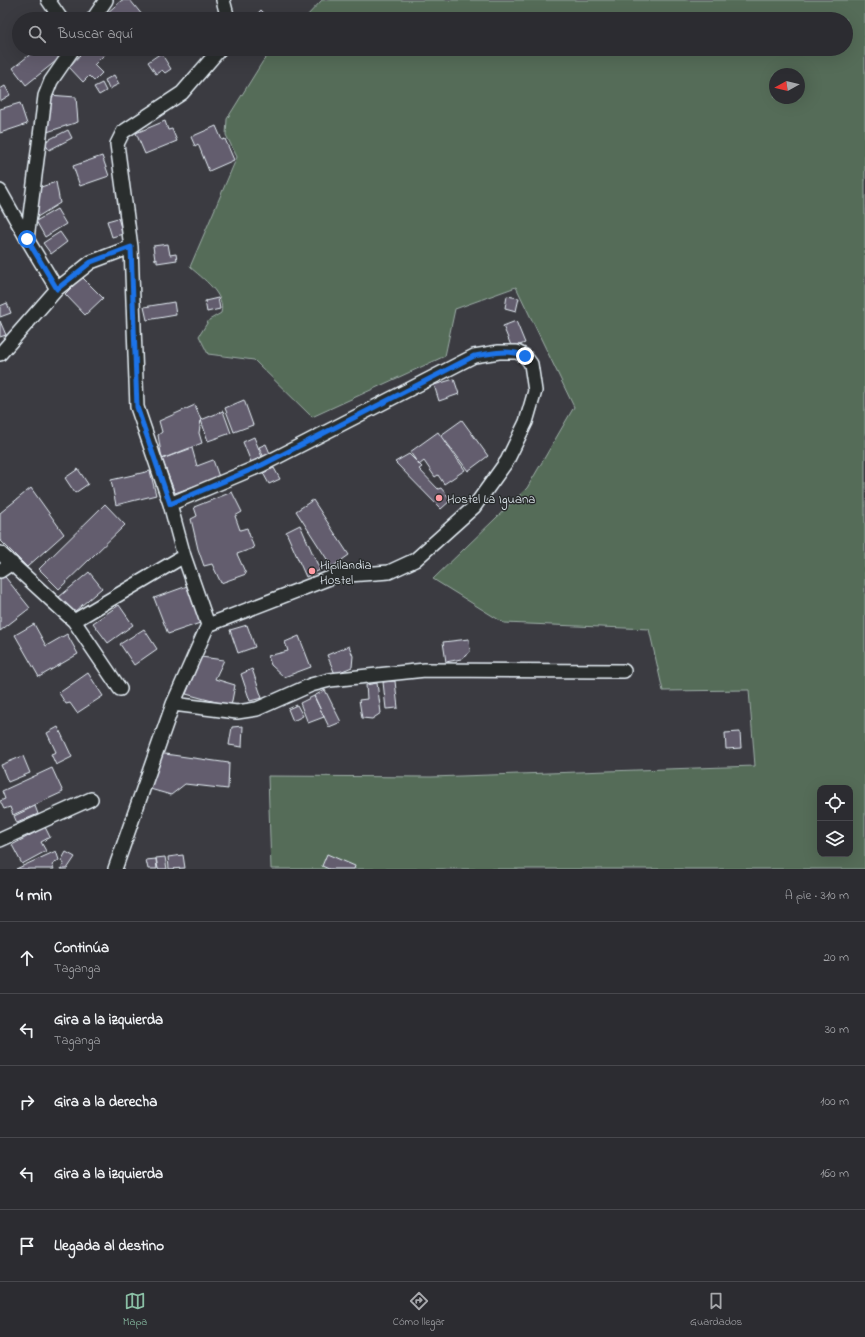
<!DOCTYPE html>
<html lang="es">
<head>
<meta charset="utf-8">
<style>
	:root { --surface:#2c2c31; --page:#343439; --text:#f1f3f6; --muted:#a6a7ab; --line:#48484d; --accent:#8abfa5 }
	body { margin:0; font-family:"Indie Flower",sans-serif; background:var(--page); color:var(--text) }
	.controls { position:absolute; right:12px; bottom:12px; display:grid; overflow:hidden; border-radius:8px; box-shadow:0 4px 16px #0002 }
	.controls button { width:36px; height:36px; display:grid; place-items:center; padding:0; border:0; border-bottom:1px solid var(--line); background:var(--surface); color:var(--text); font:20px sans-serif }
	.compass { position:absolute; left:769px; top:68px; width:36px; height:36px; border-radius:50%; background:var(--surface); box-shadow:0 4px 16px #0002; rotate:262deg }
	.stop { position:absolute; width:12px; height:12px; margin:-9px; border:3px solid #1a73e8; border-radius:50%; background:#fff }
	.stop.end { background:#1a73e8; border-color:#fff; box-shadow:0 1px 4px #0008 }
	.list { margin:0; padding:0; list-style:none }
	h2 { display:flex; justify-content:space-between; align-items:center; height:52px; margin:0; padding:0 16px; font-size:17px }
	h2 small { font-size:13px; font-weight:400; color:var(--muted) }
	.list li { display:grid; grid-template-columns:26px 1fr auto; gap:12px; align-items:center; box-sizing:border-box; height:72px; padding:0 16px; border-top:1px solid var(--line) }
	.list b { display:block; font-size:15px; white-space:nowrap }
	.list p { margin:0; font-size:13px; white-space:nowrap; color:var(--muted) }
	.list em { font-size:13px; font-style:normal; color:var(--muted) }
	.icon { flex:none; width:22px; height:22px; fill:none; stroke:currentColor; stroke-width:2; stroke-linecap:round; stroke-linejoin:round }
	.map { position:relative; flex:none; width:865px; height:869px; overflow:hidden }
	.search { position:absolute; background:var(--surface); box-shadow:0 4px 16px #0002; left:12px; right:12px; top:12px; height:44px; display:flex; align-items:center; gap:10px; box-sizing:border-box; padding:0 14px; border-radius:22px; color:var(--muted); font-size:15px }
	.sheet { height:412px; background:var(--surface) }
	nav { display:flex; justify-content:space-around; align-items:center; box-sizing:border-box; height:56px; border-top:1px solid var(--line); background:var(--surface); font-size:11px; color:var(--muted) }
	nav a { display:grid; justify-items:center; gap:2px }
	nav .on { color:var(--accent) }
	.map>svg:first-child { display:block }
	.green { fill:#556c59; stroke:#9eaea8; fill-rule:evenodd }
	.building { fill:#635d6e; stroke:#e8f1f8 }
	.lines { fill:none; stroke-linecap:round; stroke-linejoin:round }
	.street-casing { stroke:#e8f1f8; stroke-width:16 }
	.street { stroke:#2a2d2e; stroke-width:13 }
	.route { stroke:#1a73e8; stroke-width:5 }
	.poi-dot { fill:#ff9aa2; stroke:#2a2d2e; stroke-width:1.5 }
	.labels { text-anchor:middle; stroke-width:3; stroke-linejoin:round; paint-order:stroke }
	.poi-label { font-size:13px; fill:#e8f1f8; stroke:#2a2d2e; text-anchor:start }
</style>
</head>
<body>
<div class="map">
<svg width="865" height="869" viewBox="0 0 865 869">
	<rect width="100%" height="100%" fill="#3b3b41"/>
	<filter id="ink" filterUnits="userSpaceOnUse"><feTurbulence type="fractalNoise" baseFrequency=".025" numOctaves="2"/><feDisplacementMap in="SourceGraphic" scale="8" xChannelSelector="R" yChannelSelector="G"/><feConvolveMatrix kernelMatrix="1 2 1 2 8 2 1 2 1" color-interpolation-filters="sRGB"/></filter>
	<g filter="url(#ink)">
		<path class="green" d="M322,0h543v869h-594l-3,-93 163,1 324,-11 -6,-76 -86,1 -14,-62 -145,-6 -71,-44 94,-91 47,-81 -58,-120 -61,22 -10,47 -133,61 -58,-57 -46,-6 -9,-18 10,-16 12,-7c5,-19 -19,-35 -31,-46l47,-110 -11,-22 1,-16 36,-58 12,-12h571v-30h-542zM775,74h24v24h-24zM820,788h30v66h-30z"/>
		<path class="building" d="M122,0h8l13,16 -3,3h-28l-5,-6z
			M261,10l9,9h-18z
			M37,49h18l6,8 -35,28 -13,-17z
			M78,49h25l3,4 -12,12 8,8 -8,8 -5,-5 -6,6 -14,-15 11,-12 -4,-4z
			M161,53l10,16 -6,4 -3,-3 -6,4 -8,-12z
			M114,75l5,9 -10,5 -4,-9z
			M102,83l4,8 -7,4 -5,-8z
			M5,86l5,9 -10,6v-12z
			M49,95l27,2 2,25 -34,11z
			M20,103l7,21 -27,9v-24z
			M165,121l3,9 4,-1 5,12 -32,13 -9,-21z
			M216,126l6,14 3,-1 9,21 -25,11 -11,-27 -3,2 -4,-9z
			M68,130l4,8 -23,12 -5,-8z
			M102,156l7,20 -29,10 -7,-20z
			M56,182l4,21 -26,16 4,-31z
			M57,209l9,15 -21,13 -9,-16z
			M118,218l5,16 -11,3 -5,-16z
			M60,232l7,10 -16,12 -8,-11z
			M168,244l2,11 6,-1 1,6 -20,3v-4l-2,1 -2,-14z
			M82,277l21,21 -18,17 -20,-21z
			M507,296l12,2 -3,13 -11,-3z
			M218,298l2,11 -13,3 -2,-11z
			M174,302l2,13 -29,5 -3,-13z
			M7,303l4,10 -11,4v-11z
			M0,321l6,14 -6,2z
			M516,321l9,22 -13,5 -9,-22z
			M454,379l5,15 -20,7 -5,-16z
			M244,400l9,25 -19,7 -9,-24z
			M195,405l6,15 -2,13 3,10 -40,16 -4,-24 4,-3 -3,-11z
			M223,411l8,22 -23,8 -7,-21z
			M462,420l26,36 -20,15 -27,-36z
			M438,432l27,38 -21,14 -6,-9 -3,2 -11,-16 -5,4 -9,-13z
			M254,437l8,20 -11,5 -8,-20z
			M266,444l6,14 -7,2 -6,-13z
			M192,448l5,18 16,-6 6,17 -44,16 -13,-34z
			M409,454l13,13 -3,2 19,20 3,-1 10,12 -10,9 -46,-47z
			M274,468l6,11 -11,5 -6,-11z
			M78,469l10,15 -13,9 -10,-15z
			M150,471l6,24 -40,10 -5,-25z
			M31,488l33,46 -37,33 -27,-27v-27z
			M232,492l10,20 -7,4 5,14 7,-2 7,20 -17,6 9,20 -25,9 -9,-19 -8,2 -6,-17 -7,-30 6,-3 -3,-9z
			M313,500l36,55 -17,12 -36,-56z
			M105,504l20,21 -66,64 -20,-20z
			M300,525l20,45 -14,7 -20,-45z
			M89,572l13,16 -28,24 -15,-15z
			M2,573l28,35 -30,23v-56z
			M190,585l13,37 -35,12 -14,-36z
			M119,605l14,20 -25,18 -15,-20z
			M34,624l12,22 21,-12 11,20 -39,23 -24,-42z
			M247,625l8,22 -17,6 -8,-23z
			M144,629l13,20 -23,16 -14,-21z
			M299,636l12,31 -27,10 -13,-12 -3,-9 20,-5 -3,-9z
			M469,639l1,13 -9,7 -15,3 -3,-20z
			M349,646l4,10 -1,11 -17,7 -8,-19z
			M201,657l23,3 -9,19 20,6 -4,21 -45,-12z
			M252,669l10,29 -12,3 -9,-27z
			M88,673l15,23 -26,17 -7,-10 -4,1 -7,-11z
			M395,681l3,27 -12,1 -3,-27z
			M377,683l4,30 -9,6 -10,-1 -3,-18 8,-1 -1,-14z
			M325,690l16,32 -12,5 -15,-31z
			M314,696l10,21 -16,6 -8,-20z
			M297,705l6,11 -10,5 -5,-12z
			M243,726l-1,21 -13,-2 3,-18z
			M58,727l14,30 -16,8 -5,-11 5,-2 -9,-19z
			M740,732l1,16 -15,1 -1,-16z
			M158,753l71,10 -1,26 -43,-5 -14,11 -21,-6z
			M23,756l7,17 -22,9 -7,-17z
			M52,768l11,24 -50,23 -3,-8 -6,2 -4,-8 5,-2 -3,-8z
			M35,806l3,8 -21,9 -3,-7z
			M45,827l5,10 -9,5 5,9 -24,13 -10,-19z
			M56,851l3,9 -7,5 2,4h-38z
			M66,852l9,5 -8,12h-6l3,-6 -3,-2z
			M327,854l28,12 -1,3h-25l-7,-3z
			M183,855l2,13 -16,1 -1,-12z
			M165,857l2,12h-9l-2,-11z
			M156,859l1,10h-9l-2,-9z"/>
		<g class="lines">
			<g class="street-casing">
				<path id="street" d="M48,0l13,19
					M223,0l5,19
					M93,19l13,-19
					M0,191l27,48 30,50
					M27,239l18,-143 6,-15 22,-32
					M0,354l57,-65 34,-27 40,-15
					M170,504l92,-39 212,-109 25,-4h18l8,4 6,8 4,27 -9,31 -19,39 -33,46 -59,53 -26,12 -54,4 -127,49
					M0,553l74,68 46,68
					M0,571l12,-8
					M74,621l110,-65
					M173,704l64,8 20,-3 54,-24 19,-5 95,-10 199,1
					M0,840l91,-41
					M115,869l58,-165 35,-79 -24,-69 -14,-52 -33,-97 -6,-160 -14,-103 6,-12 59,-39 38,-44"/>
			</g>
			<use href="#street" class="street"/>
		</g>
	</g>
	<g class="lines" filter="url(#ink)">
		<path class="route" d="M27,239l30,50 34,-27 40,-15 6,160 33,97 92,-39 212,-109c17,-3 35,-7 51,0"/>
	</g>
	<g class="poi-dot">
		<circle cx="439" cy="498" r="4"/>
		<circle cx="312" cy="571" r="4"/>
	</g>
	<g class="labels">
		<g class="poi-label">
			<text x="447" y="503">Hostel La Iguana</text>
			<text x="320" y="569">Hipilandia<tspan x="320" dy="15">Hostel</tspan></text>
		</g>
	</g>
</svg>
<div class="controls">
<button><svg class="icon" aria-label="locate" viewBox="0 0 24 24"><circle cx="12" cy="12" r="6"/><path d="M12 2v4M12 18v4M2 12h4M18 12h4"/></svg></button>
<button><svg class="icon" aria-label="layers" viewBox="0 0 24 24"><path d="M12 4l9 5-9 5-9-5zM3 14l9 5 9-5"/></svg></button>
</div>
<svg class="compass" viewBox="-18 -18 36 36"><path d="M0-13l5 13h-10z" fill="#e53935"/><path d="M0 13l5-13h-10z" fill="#a6a7ab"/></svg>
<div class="stop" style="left:27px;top:239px"></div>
<div class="stop end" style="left:525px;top:356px"></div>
<div class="search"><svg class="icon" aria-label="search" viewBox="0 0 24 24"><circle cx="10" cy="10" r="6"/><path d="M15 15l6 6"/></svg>Buscar aquí</div>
</div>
<section class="sheet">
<h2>4 min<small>A pie · 310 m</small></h2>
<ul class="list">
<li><svg class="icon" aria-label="ahead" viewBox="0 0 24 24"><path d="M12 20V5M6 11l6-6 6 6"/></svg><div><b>Continúa</b><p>Taganga</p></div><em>20 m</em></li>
<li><svg class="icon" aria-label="left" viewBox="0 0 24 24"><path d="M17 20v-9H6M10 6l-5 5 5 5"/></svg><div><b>Gira a la izquierda</b><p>Taganga</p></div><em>30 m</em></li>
<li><svg class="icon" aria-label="right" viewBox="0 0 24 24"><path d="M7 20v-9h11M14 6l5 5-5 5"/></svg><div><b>Gira a la derecha</b></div><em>100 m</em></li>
<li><svg class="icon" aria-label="left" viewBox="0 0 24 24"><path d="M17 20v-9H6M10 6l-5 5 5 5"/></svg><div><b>Gira a la izquierda</b></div><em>160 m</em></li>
<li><svg class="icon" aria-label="arrive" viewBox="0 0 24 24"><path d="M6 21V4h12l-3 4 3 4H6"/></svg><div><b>Llegada al destino</b></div></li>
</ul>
</section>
<nav>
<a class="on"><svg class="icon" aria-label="map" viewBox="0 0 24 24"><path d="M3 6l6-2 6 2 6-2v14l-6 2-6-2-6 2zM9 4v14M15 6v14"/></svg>Mapa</a>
<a><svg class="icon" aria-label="directions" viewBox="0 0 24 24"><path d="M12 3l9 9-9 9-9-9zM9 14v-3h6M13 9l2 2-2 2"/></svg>Cómo llegar</a>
<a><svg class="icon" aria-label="saved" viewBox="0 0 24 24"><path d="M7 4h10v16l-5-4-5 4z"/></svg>Guardados</a>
</nav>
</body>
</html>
